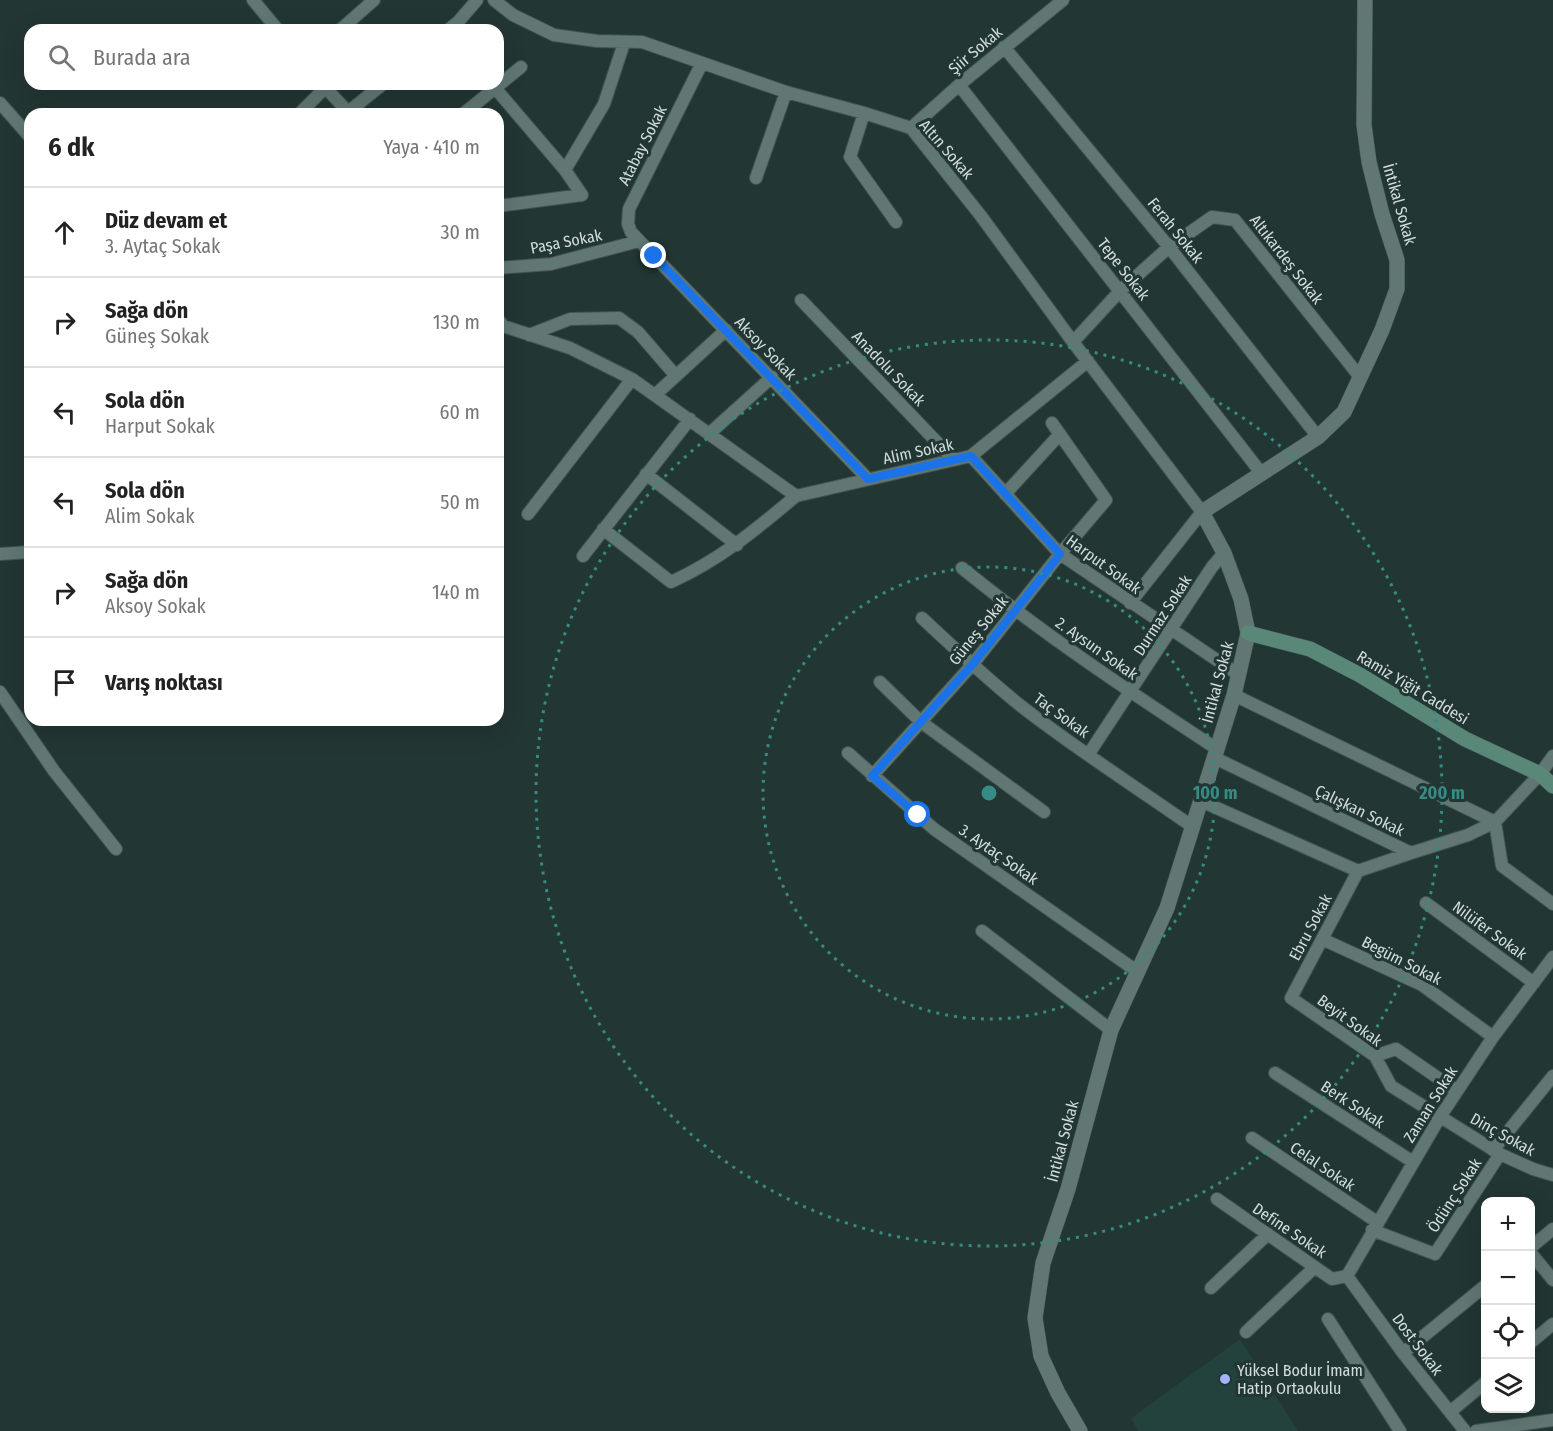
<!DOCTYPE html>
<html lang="tr">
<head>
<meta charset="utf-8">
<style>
	:root { --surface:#fff; --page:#f2f2f2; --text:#222; --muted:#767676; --line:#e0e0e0 }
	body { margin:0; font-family:"Fira Sans Condensed",sans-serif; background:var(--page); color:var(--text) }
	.controls { position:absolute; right:18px; bottom:18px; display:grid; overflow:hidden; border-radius:12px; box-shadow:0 6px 24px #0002 }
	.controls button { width:54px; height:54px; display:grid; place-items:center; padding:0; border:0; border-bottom:2px solid var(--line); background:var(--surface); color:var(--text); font:30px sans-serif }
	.stop { position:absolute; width:18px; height:18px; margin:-14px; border:4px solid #1a73e8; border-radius:50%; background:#fff }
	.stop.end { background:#1a73e8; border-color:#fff; box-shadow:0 2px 6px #0008 }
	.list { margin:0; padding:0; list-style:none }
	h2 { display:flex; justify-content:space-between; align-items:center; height:78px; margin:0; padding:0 24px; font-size:26px }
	h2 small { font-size:20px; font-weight:400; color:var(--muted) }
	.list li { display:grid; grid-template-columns:39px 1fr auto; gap:18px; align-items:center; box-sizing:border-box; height:90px; padding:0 24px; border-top:2px solid var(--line) }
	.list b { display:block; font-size:22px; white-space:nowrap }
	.list p { margin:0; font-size:20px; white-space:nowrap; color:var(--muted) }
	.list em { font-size:20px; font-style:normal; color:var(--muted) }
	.icon { flex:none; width:33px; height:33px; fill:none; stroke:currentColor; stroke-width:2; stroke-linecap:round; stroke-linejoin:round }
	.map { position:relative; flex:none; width:1553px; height:1431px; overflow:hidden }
	.search { position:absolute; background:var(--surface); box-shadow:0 6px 24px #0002; left:24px; top:24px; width:480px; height:66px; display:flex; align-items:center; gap:15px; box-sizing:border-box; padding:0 21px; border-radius:18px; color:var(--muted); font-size:22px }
	.panel { position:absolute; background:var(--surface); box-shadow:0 6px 24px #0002; left:24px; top:108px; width:480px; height:618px; border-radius:18px }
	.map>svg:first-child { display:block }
	.built { fill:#23413d }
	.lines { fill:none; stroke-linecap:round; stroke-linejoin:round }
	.minor-casing { stroke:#415451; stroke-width:14 }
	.tertiary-casing { stroke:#415451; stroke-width:16 }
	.secondary-casing { stroke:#415451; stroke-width:16 }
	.minor { stroke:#607773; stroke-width:12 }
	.tertiary { stroke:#607773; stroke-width:15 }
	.secondary { stroke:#598879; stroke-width:15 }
	.route { stroke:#1a73e8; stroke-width:8 }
	.ring { fill:none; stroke:#368b84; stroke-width:3; stroke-dasharray:3 6 }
	.poi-dot { fill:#a4b2fc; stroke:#223633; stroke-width:2 }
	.labels { text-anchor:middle; stroke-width:6; stroke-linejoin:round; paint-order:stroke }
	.street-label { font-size:16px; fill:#d2dedc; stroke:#223633 }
	.poi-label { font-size:16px; fill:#d2dedc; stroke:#223633; text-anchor:start }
	.centre { fill:#368b84; stroke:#223633; stroke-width:3 }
	.ring-label { font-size:18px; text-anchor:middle; font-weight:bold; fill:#368b84; stroke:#223633; stroke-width:6; stroke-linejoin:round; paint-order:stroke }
</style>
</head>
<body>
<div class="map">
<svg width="1553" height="1431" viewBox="0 0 1553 1431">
	<rect width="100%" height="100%" fill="#223633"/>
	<path class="built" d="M1240,1339l58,92h-160l-7,-13z"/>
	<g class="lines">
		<g class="minor-casing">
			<path id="minor" d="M253,0l25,30
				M494,0l19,15 41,20 43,6 45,1 144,50 78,21 47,15 70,88 92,126 129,170 -72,91
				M340,30l34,-30
				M448,30l10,-8 19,-22
				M1004,47l165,200 149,190
				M702,63l-73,146 -1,15 3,8 237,247
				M322,84l28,30
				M959,85l303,389
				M495,88l70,82 39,-66 20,-61
				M0,103l30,34
				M348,112l35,-28
				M864,113l-14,44 46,65
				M299,114l26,-26
				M463,114l58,-47
				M911,128l48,-43 104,-85
				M756,178l30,-86
				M498,206l84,-11 -17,-25
				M498,268l53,-4 88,-23
				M801,300l153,160
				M498,319l5,7 67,22 62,31 164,117 175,-40 117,-95
				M529,335l41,-16 49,-1 19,14 38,44
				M1073,342l47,-51 49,-44 43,-30 23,3 125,157
				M655,395l71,-65
				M710,433l62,-56
				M971,456l89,98 179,121
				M646,474l91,71
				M1005,494l55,-60
				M528,514l104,-135
				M603,529l68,53c50,-23 83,-51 125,-86
				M0,554l30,-2
				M583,556l107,-137
				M962,568c81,66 168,124 255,181
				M922,618c32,30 64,60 99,88 55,43 115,81 172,121
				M880,682l41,40 123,90
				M0,692l54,79 62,78
				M1234,695l261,127 7,44 51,38
				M848,753l86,76 204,143
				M1088,755l124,-188 12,-14
				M1215,758l196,95 57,-18 27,-13 45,-48 13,-18
				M872,776l100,-111 88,-111 46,-54 -54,-77
				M1201,801l157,70 53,-18
				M1358,871l-67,127 84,58 16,30 109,68 33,15 20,6
				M1426,903l108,80
				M982,931l129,99
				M1322,939l100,46 71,52
				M1375,1056l21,-7 61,42
				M1275,1073l138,89
				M1252,1138l125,84
				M1493,1150l60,-74
				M1217,1199l115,80 15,-3
				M1372,1230l63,24 65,-100
				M1530,1248l23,-19
				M1530,1252l23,28
				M1347,1276l93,-159 53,-80 60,-80
				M1347,1276l56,77 62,78
				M1211,1288l57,-54
				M1328,1319l72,112
				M1246,1332l69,-65
				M1530,1343l23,-19
				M1403,1353l83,-68
				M1450,1412l36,-30
				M1476,1431l77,-11"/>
		</g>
		<g class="tertiary-casing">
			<path id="tertiary" d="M1080,1431l-22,-38 -17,-37 -6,-38 8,-55 25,-74 43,-159 56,-122 67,-213 14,-62 -7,-34 -17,-46 -22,-41 116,-75 26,-25 38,-82 15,-41v-29l-15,-46 -13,-52 -5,-37 1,-125"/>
		</g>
		<g class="secondary-casing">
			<path id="secondary" d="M1248,633l62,16 50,26 105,64 75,35 13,12"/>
		</g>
		<use href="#minor" class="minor"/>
		<use href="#tertiary" class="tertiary"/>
		<use href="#secondary" class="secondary"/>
	</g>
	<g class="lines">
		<path class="route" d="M654,256l214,223 103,-23 89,98 -88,111 -100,111 46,39"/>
	</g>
	<g class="ring">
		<circle cx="989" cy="793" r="226"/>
		<circle cx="989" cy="793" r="453"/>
	</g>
	<circle class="poi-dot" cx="1225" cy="1379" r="6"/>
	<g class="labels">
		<g class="street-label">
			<text transform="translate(975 50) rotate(-40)" y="6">Şiir Sokak</text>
			<text transform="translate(642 145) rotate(-63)" y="6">Atabay Sokak</text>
			<text transform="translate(947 149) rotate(49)" y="6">Altın Sokak</text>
			<text transform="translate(1400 204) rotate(74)" y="6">İntikal Sokak</text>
			<text transform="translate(1176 230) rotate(51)" y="6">Ferah Sokak</text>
			<text transform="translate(566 241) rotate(-11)" y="6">Paşa Sokak</text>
			<text transform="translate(1287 259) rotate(52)" y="6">Altıkardeş Sokak</text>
			<text transform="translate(1124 269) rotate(52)" y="6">Tepe Sokak</text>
			<text transform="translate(766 348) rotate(46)" y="6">Aksoy Sokak</text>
			<text transform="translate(889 368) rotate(46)" y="6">Anadolu Sokak</text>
			<text transform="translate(918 451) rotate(-12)" y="6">Alim Sokak</text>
			<text transform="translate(1104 564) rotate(36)" y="6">Harput Sokak</text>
			<text transform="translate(1162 615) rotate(-57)" y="6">Durmaz Sokak</text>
			<text transform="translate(978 630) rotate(-51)" y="6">Güneş Sokak</text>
			<text transform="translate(1097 648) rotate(35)" y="6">2. Aysun Sokak</text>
			<text transform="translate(1217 682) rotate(-75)" y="6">İntikal Sokak</text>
			<text transform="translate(1413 687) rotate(31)" y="6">Ramiz Yiğit Caddesi</text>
			<text transform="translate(1062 715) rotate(36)" y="6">Taç Sokak</text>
			<text transform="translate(1360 810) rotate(26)" y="6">Çalışkan Sokak</text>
			<text transform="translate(999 854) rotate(35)" y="6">3. Aytaç Sokak</text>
			<text transform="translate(1310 927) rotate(-62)" y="6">Ebru Sokak</text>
			<text transform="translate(1490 930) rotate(36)" y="6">Nilüfer Sokak</text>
			<text transform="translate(1402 960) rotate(27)" y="6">Begüm Sokak</text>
			<text transform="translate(1350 1020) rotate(36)" y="6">Beyit Sokak</text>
			<text transform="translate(1353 1104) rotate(33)" y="6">Berk Sokak</text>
			<text transform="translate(1430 1104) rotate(-58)" y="6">Zaman Sokak</text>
			<text transform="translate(1503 1134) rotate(29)" y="6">Dinç Sokak</text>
			<text transform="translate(1062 1141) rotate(-75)" y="6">İntikal Sokak</text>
			<text transform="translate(1323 1166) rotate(34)" y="6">Celal Sokak</text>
			<text transform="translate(1454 1195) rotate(-57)" y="6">Ödünç Sokak</text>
			<text transform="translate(1290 1230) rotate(34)" y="6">Define Sokak</text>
			<text transform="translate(1418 1344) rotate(53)" y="6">Dost Sokak</text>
		</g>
		<g class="poi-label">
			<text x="1237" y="1376">Yüksel Bodur İmam<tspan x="1237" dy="18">Hatip Ortaokulu</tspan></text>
		</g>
	</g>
	<circle cx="989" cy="793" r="9" class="centre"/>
	<g class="ring-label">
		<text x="1215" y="799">100 m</text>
		<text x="1442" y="799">200 m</text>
	</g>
</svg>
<div class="controls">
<button>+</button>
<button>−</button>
<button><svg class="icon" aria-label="locate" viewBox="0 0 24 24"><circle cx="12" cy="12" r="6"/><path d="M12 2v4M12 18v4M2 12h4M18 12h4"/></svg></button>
<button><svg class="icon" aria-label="layers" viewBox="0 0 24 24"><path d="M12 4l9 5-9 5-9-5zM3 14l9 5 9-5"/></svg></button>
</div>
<div class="stop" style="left:918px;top:815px"></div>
<div class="stop end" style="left:654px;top:256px"></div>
<div class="search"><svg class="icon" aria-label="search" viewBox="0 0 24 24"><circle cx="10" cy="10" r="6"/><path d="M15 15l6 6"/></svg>Burada ara</div>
<section class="panel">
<h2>6 dk<small>Yaya · 410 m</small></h2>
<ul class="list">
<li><svg class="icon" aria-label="ahead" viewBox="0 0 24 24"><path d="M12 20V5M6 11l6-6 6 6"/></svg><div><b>Düz devam et</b><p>3. Aytaç Sokak</p></div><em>30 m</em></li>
<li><svg class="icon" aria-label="right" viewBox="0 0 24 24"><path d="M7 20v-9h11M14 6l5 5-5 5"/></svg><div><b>Sağa dön</b><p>Güneş Sokak</p></div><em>130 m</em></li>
<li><svg class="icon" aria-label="left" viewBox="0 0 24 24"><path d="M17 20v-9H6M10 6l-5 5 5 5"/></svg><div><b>Sola dön</b><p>Harput Sokak</p></div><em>60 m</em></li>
<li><svg class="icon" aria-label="left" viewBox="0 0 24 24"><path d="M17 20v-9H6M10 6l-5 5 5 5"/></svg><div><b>Sola dön</b><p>Alim Sokak</p></div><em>50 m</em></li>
<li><svg class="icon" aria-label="right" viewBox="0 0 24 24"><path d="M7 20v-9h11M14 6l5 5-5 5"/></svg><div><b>Sağa dön</b><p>Aksoy Sokak</p></div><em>140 m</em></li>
<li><svg class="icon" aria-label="arrive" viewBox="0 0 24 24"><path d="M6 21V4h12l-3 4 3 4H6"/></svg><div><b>Varış noktası</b></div></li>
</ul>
</section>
</div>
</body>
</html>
